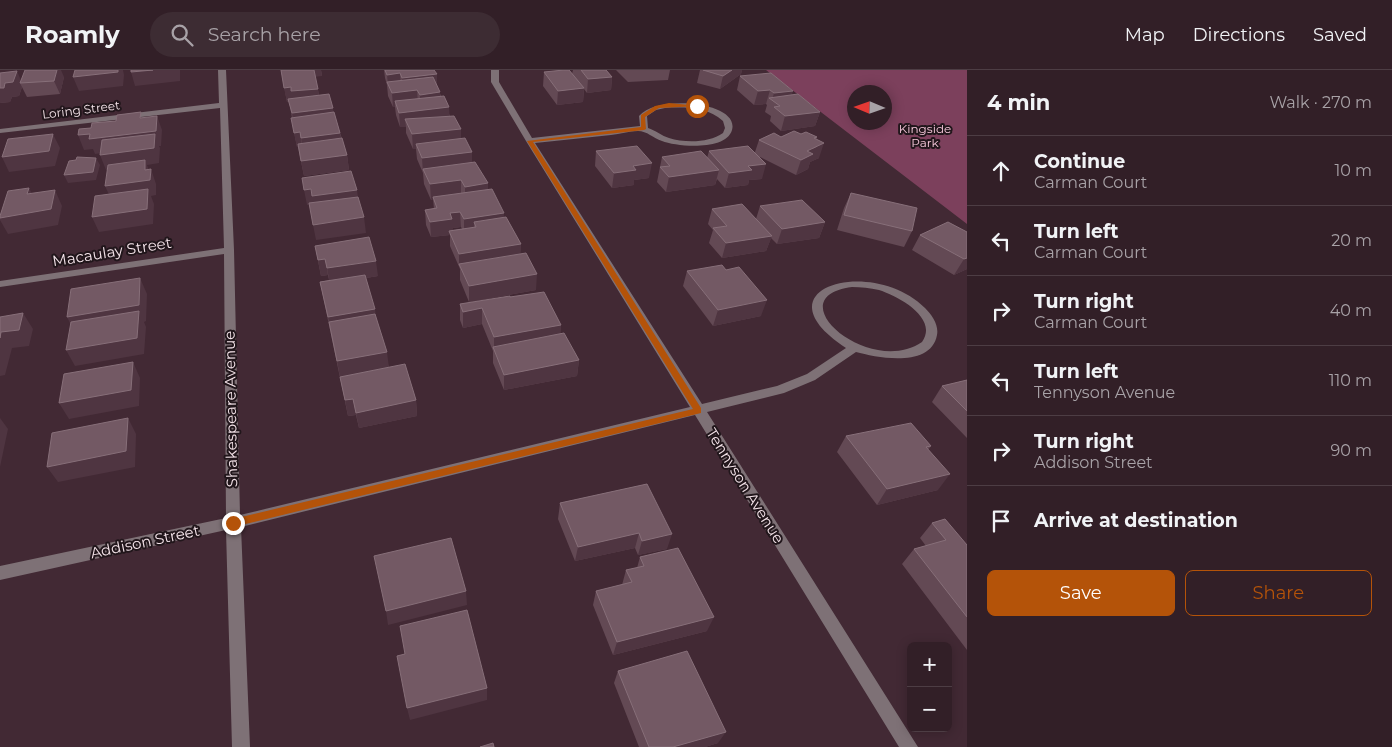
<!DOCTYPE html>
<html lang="en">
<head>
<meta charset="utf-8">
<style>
	:root { --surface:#321f27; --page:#3d2c33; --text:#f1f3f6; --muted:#a8a2a7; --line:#4d3d44; --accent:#b45309 }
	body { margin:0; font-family:Montserrat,sans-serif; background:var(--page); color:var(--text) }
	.controls { position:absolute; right:15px; bottom:15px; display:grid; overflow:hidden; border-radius:8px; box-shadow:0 2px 12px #0003 }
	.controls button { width:45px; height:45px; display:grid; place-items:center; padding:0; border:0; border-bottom:1px solid var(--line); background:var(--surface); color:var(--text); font:25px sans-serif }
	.compass { position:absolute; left:847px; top:15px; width:45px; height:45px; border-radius:50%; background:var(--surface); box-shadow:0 2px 12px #0003; rotate:272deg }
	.stop { position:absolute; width:15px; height:15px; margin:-11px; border:4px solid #b45309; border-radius:50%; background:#fff }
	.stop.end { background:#b45309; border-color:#fff; box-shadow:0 1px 5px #0008 }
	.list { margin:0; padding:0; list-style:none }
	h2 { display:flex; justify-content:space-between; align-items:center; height:65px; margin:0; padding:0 20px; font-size:21px }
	h2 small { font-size:16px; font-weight:400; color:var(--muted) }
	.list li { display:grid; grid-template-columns:32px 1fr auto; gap:15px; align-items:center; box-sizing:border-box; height:70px; padding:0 20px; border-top:1px solid var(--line) }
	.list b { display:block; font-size:19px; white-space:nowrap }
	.list p { margin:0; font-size:16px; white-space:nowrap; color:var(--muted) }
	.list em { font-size:16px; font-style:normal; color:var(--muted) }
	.actions { display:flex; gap:10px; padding:15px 20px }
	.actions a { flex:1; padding:11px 0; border:1px solid var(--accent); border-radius:8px; text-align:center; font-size:18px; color:var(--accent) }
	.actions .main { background:var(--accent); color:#fff }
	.icon { flex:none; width:28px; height:28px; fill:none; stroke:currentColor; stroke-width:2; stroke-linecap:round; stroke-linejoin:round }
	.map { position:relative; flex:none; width:967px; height:677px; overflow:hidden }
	header { display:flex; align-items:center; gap:30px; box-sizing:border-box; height:70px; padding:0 25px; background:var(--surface); border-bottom:1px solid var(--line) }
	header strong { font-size:24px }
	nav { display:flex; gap:28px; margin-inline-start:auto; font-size:18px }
	.search { width:350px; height:45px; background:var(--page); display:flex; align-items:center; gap:12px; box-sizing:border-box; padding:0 18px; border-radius:28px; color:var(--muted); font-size:19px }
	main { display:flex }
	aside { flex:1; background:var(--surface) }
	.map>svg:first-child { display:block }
	.green { fill:#7c405c; fill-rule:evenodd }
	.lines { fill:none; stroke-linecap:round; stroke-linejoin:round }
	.minor { fill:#7e7176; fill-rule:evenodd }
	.wall { fill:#634954; fill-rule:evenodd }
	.shaded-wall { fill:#4f3541 }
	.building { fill:#735964; stroke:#876f79 }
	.route { fill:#b45309 }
	.labels { text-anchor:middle; stroke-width:4; stroke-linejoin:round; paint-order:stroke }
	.far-street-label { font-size:12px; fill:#f5e4ea; stroke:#21161b }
	.far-park-label { font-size:12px; fill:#f7c8db; stroke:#21161b }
	.street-label { font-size:15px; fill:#f5e4ea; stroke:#21161b }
</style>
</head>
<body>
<header>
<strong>Roamly</strong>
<div class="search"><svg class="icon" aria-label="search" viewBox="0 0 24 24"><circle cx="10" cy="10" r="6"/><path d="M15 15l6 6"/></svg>Search here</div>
<nav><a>Map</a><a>Directions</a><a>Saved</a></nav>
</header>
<main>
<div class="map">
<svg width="967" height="677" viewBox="0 0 967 677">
	<rect width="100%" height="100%" fill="#422934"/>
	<path class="green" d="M766,0h201v154zM854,22h30v30h-30z"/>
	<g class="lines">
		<path class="minor" d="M218,0h8l8,180 6,265 450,-108 -164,-266 -35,-59v-12h8v12l33,56 108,-12 -1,-10c19,-22 101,-14 93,14 -6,21 -55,17 -70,11 -9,-3 -15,-10 -24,-10 -9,0 -18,3 -27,4 -25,3 -50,5 -76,8l167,261 75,-18 30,-12 39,-26c-92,-60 26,-93 79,-40 7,7 14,17 12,27 -6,33 -59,23 -81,17l-41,28 -31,13 -77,19 211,335h-19l-204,-332 -454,112 9,220h-18l-6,-217 -226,50v-14l226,-48 -2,-264 -224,33v-6l224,-33 -4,-140 -220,25v-4l219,-26zM665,38c20,-1 43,-1 58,13l2,7 -2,5c-14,10 -38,10 -54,5 -7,-2 -14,-8 -21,-10l-1,-12 9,-6zM852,217c9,0 18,1 27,3 19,6 60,28 43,52 -53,36 -147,-45 -70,-55z"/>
	</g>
	<path class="wall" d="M281,0h40l1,6h-7l4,19 15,18 13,42 2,15 -45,6 -6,-29h-1l-3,-15 -3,-14h1l-3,-17 -2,1z
		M384,0h50l3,16 4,10 9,20 11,22 11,14v10l32,56 17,26 -1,10 16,36 -67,12 -9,-22v-11l-10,-23v-11l-19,2 -5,-12 -1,-15 9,-1 -1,-10 -2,1 -7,-16 -1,-11 -6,-14 -1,-10h-3l-7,-16v-6h-6l-4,-12 -1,-8h-2l-5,-11 -1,-11 -2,-7zM461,157l1,2 -9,1v-2z
		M573,0h33l6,7 -1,13 -24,3 -3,-4 -1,13 -26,3 -14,-19 1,-14 28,2z
		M616,0h54l-2,10 -40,2z
		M700,0h42l-1,4 -21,15 -23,-6z
		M0,3l21,8 43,-4 -4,17 -33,3 -5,-10 -3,9 -7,1 -2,5 -10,1z
		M740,6l52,19 28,17 -5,14 -34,5 -11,-10 1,-5 -6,-4 2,-7 -1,-1 -12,1 -17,-15z
		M801,64l16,3 -1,3 3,18 -9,4 -2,7 -12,6 -36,-18 2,22 -13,1 -1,5 -23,3 -8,-9 -2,6 -49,7 -9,-10 5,-25 45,1 2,-7 46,1 4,-12z
		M596,81l53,27 -15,2v5l-22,3 -17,-22z
		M851,123l61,38 -8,16 -67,-17 7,-22z
		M760,136l65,16 -6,16 -42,6 -6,-6 -5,13 -44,7 -13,-15 4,-13 -5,-6 4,-15 44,10z
		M967,162v37l-13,6 -42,-25 8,-15z
		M315,176l63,30 -12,2 23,90 27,32 1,16 -58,12 -3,-13 -8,1 -28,-134 9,-2 -1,-5 -7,1z
		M687,201l74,45 -48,10 -30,-40z
		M510,227l51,28 -1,9 19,26 -2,16 -73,14 -11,-27v-12l-11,-27 -19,4 -3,-8v-16z
		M967,310v58l-35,-36 10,-16z
		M846,366l85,10 -3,4 10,40 -61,15 -40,-53z
		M647,414l20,65 -29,6 -3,-7 -60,13 -17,-42 2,-16z
		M932,453l35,22v105l-65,-86 12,-15 12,-3 -6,-8z
		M640,487l67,74 -94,24 -20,-50 3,-14 26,-6 4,-15 11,-2z
		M618,601l100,72 -13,4h-66l-25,-64z"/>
	<path class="shaded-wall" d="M57,0h4l3,7 -4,17 -6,-13z
		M118,0h5l1,5 -1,11 -44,5 -6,-14z
		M153,0h27v11l-45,5 -4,-14z
		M286,0h35l1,6 -34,4z
		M414,0l-14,4 1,13 -13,-2 -1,-10z
		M732,0h10l-1,4 -21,15 3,-13z
		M17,1l5,12h-2l2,4 -3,9 -7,1 -2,5 -10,1v-15z
		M437,4v14l-34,3 -1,-13z
		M612,7l-1,13 -24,3 1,-14z
		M291,17l27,2 2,13 -27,-1 -6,1 -3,-14z
		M584,18l-1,14 -26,3 1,-14z
		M417,20l1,14 -23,-3v6h-2l-1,-14z
		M770,20l-4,14 -12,1 4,-14z
		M793,21l-4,14 -17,-5 2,-7z
		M440,22l1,14 -21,3v-14z
		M449,37l1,14 -45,-2 1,8h-6l-1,-14z
		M333,38l2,14 -41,6 -2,-15z
		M820,42l-5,14 -34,5 4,-15z
		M157,46l5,14 -1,16h-2l1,2 -1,15 -12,2 3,9 1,-5 5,15v11l-5,1 3,8 -1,20 -54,8 -7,-15 20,-16 -7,-15 40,-16v-5l-39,5 -6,-15 54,-9 -59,8 -2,-5 -9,1 -6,-15z
		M461,59v14l-45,1v5h-3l-1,-15z
		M300,62l2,15h-5l-3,-14z
		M340,63l3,14 -39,6 -3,-15z
		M53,64l7,14 -5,18 -46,6 -7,-15z
		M817,67l-4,12 11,-6 -5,15 -9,4 -2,7 -12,6 5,-15 13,-22z
		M472,82v15l-49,2v4l-1,-15z
		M347,85l2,15 -45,6 -3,-15z
		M96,88l4,7 -4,15 -28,3 -4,-8z
		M652,93l-3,15 -15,2v5l-22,3 2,-15 19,-7z
		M766,94l-4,15 -13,1 -1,5 -23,3 4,-15 19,-7z
		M719,100l-4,15 -49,7 3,-15z
		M461,110v15l-28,2v2l-2,1 -1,-16z
		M488,113v15l-23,4v-15z
		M29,118l8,16 -10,-10z
		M311,119l3,15 -7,1 -3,-15z
		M55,120l7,16 -4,19 -50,9 -8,-14v-2z
		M357,120l2,15 -44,6 -3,-15z
		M460,142l1,15 -8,1v6l-4,-3 1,4 -19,2 -1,-15 20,-9z
		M504,143l-1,16 -27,-2 -2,-5v11l-10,1v-15z
		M364,147l2,16 -50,7 -3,-15z
		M825,152l-6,16 -42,6 5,-15z
		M772,166l-6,15 -44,7 4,-15z
		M521,174l-1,15 -61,5v5v-15z
		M967,188v11l-13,6 10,-16z
		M325,189l3,16 -7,1 -3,-16z
		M376,191l2,15 -48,8 -3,-16z
		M537,204l-1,16 -67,12v-16z
		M140,208l7,16 -1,27 -2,1 2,5 -2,27 -69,12 -9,-16 9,-17 -8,-16z
		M767,230l-6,16 -48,10 5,-16z
		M482,238v16l-19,4v-16z
		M375,239l2,16 -46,8 -3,-16z
		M23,243l10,16 -4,17 -17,2 -7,27 -5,1v-38l1,-6z
		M561,255l-1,16 -66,8v-12z
		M387,282l2,16 -49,9 -3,-16z
		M579,290l-2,16 -73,14v-15z
		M133,292l7,16 -1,28 -70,13 -10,-16z
		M353,329l3,16 -8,1 -3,-16z
		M416,330l1,16 -58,12 -3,-15z
		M0,348l8,11 -8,38z
		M128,348l8,16 -1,33 -77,15 -11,-15z
		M950,404l-12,16 -61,15 10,-16z
		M639,463l-4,15 -60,13 3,-14z
		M672,464l-5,15 -29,6 4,-14z
		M466,521l1,14 -79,20 -2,-14z
		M714,547l-7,14 -94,24 4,-13z
		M487,618v12l-77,20 -3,-12z
		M726,662l-8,11 -13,4h-32z"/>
	<path class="building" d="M25,0h32l-3,11 -34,2z
		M75,0h43v2l-45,5z
		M131,0h22l-22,2z
		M281,0h33l4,19 -27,2v-4l-7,1z
		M385,0h49l3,4 -35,4 -2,-5 -13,2z
		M564,0h5l15,18 -26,3 -14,-19z
		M581,0h25l6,7 -24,2z
		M703,0h29l-9,6z
		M17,1l-4,11 -8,1 -1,5h-4v-15z
		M771,3l22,18 -19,2 -4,-3 -12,1 -18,-15z
		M433,7l7,15 -20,3 -3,-5 -25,3 -5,-11z
		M329,24l4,14 -41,5 -4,-14z
		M798,24l22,18 -35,4 -11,-9 6,-1 -11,-8z
		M444,26l5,11 -50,6 -4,-12z
		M141,42l-1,6 17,-2 -1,15 -67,8 1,-5 -12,1 1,-6 12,-1 1,-5 24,-2 1,-6z
		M334,42l6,21 -39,5 -1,-6 -6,1 -3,-15z
		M454,46l7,13 -49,5 -7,-15z
		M794,61l7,3 5,-2 11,5 -3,1 10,5 -17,8 6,3 -12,6 -42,-20 15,-7 7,4z
		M53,64l-4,17 -47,6 6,-18z
		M155,64l-1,14 -54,7 2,-15z
		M342,68l5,17 -46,6 -3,-17z
		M465,68l7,14 -50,6 -6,-14z
		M637,76l15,17 -19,3 3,4 -22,3 -18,-22z
		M748,76l18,18 -18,2 4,4 -23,3 -20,-22z
		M701,81l18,19 -50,7 -9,-10 10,-1 -8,-9z
		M77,87l19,1 -3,14 -29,3 5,-14 7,-1z
		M145,90v10l6,-1 -1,11 -45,6 3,-21z
		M475,92l13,21 -23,4 -4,-7 -31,4 -7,-15z
		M351,101l6,19 -45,6 -1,-7 -7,1 -2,-12z
		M29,118l-2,6 28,-4 -4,19 -51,9v-2l8,-25z
		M148,119l-1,20 -55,8 3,-21z
		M492,119l12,24 -40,6 -4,-7 -10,1 2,6 -22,3 -5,-12 12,-2 -4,-11z
		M851,123l66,15 -5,23 -68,-16z
		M358,127l6,20 -51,8 -4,-22z
		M802,130l23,22 -43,7 -22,-23z
		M742,134l30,32 -46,7 -13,-15 14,-2 -15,-17z
		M506,147l15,27 -62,10 -10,-23 27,-4 -2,-5z
		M948,152l19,10v26l-3,1 -44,-24z
		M369,167l7,24 -49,7 -2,-9 -7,1 -3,-14z
		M526,183l11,21 -68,12 -10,-22z
		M722,195l4,5 13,-3 28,33 -49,10 -31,-39z
		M365,205l10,34 -47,8 -8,-35z
		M140,208l-1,27 -72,12 4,-28z
		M544,222l17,33 -67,12 -12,-29 -19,4 -3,-8 50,-8v1z
		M139,241l-2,27 -71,12 5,-28z
		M23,243l-4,17 -18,2 -1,6v-21z
		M375,244l12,38 -50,9 -8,-39z
		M564,263l15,27 -75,15 -11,-28z
		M133,292l-2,28 -72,13 5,-29z
		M405,294l11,36 -60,13 -3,-14 -8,1 -5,-23z
		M967,310v31l-25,-25z
		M128,348l-2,33 -79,16 5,-34z
		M911,353l20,23 -5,1 24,27 -63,15 -41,-53z
		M647,414l25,50 -30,7 -3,-8 -61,14 -18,-44z
		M945,449l22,26v72l-53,-68 32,-9 -14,-17z
		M451,468l15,53 -80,20 -12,-55z
		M678,478l36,69 -97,25 -21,-51 36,-9 -6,-12 18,-4 -4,-9z
		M467,540l20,78 -80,20 -10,-52 8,-2 -5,-28z
		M687,581l39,81 -53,15h-24l-31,-76z
		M493,673l1,4h-14z"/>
	<path class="route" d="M669,33l31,3 -41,2 -14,9 1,12 -2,1 -111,12 168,266v5l-468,114 -3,-1 -2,-3 5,-4 460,-110 -166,-268 114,-14v-12l14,-9z"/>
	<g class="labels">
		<g class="far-street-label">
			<text transform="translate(81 40) rotate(-7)" y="4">Loring Street</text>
		</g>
		<g class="far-park-label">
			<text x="925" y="63">Kingside<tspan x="925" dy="14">Park</tspan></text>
		</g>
		<g class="street-label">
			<text transform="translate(112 182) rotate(-9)" y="5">Macaulay Street</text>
			<text transform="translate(231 339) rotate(-91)" y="5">Shakespeare Avenue</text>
			<text transform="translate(745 416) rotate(58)" y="5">Tennyson Avenue</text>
			<text transform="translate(145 472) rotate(-12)" y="5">Addison Street</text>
		</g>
	</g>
</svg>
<div class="controls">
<button>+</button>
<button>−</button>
</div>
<svg class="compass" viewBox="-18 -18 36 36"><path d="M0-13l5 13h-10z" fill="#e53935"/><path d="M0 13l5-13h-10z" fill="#a8a2a7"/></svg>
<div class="stop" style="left:697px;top:36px"></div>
<div class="stop end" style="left:233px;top:453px"></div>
</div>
<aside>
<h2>4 min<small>Walk · 270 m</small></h2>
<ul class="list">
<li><svg class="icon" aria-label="ahead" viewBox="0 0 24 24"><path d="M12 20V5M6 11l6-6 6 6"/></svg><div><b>Continue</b><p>Carman Court</p></div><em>10 m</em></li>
<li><svg class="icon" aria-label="left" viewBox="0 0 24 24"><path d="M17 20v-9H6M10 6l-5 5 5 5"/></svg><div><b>Turn left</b><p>Carman Court</p></div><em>20 m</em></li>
<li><svg class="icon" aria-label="right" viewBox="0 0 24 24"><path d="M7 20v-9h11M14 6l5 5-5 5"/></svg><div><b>Turn right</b><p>Carman Court</p></div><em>40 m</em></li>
<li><svg class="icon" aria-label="left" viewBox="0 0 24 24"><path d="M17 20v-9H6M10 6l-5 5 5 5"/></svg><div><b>Turn left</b><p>Tennyson Avenue</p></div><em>110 m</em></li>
<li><svg class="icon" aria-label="right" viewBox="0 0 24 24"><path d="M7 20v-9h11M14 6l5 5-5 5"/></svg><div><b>Turn right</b><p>Addison Street</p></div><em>90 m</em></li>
<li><svg class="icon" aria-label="arrive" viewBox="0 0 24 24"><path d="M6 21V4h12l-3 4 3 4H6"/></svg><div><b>Arrive at destination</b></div></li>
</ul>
<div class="actions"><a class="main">Save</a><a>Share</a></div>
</aside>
</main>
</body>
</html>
